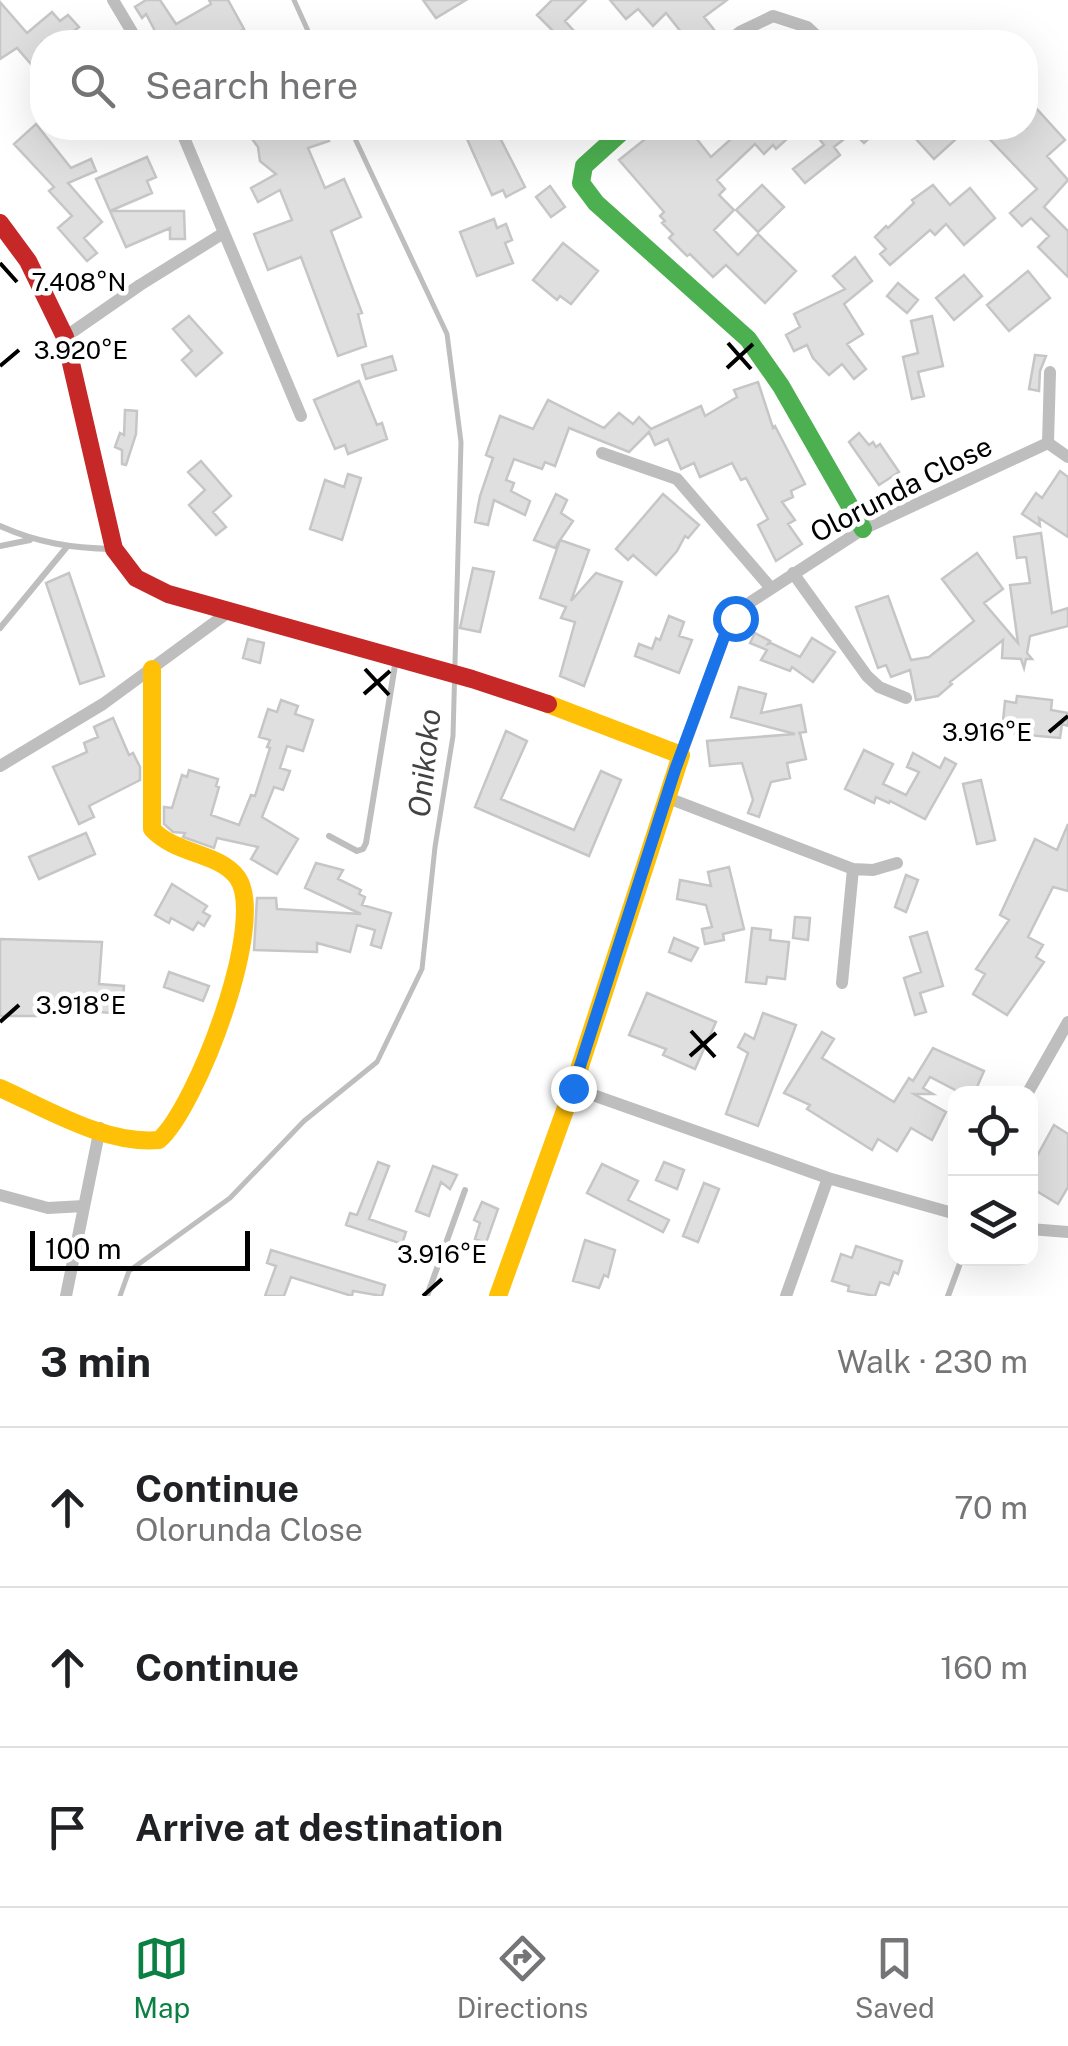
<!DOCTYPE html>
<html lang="en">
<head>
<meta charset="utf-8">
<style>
	:root { --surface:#fff; --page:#f2f2f2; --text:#202124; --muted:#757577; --line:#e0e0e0; --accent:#0b8043 }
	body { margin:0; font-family:"Public Sans",sans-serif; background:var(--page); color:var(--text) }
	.controls { position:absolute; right:30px; bottom:30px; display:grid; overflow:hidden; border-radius:20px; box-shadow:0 10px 40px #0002 }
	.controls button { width:90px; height:90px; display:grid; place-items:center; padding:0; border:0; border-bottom:2px solid var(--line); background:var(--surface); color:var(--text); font:50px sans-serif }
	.scale { position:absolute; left:30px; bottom:25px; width:220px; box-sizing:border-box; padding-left:10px; border:5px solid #000; border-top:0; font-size:28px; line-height:35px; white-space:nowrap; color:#000; -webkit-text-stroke:8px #fff; paint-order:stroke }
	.stop { position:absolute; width:30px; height:30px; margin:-22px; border:8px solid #1a73e8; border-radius:50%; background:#fff }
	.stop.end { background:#1a73e8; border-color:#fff; box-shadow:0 2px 10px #0008 }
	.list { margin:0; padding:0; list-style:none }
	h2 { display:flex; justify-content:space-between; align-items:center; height:130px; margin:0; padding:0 40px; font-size:42px }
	h2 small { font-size:32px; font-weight:400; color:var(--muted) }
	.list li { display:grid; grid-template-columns:65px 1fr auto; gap:30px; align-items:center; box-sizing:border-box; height:160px; padding:0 40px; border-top:2px solid var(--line) }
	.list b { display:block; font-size:38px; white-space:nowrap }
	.list p { margin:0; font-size:32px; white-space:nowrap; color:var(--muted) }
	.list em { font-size:32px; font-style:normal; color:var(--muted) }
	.icon { flex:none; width:55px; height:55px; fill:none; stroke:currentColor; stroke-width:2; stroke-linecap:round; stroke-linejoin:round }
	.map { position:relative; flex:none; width:1068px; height:1296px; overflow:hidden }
	.search { position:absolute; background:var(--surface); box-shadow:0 10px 40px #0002; left:30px; right:30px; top:30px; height:110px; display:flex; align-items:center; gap:25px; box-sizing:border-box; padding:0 35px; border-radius:40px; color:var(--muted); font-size:38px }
	.sheet { height:610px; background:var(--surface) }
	nav { display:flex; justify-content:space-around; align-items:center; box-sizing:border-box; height:140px; border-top:2px solid var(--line); background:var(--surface); font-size:28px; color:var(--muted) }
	nav a { display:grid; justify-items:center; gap:5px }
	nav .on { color:var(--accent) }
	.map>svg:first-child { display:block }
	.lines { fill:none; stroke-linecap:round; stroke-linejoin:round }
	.stream { stroke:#bebebe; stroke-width:5 }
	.building { fill:#dfdfdf; stroke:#c6c6c6; stroke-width:2.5 }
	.lane { stroke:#bebebe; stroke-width:6 }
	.street { stroke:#bebebe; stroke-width:12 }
	.fast { stroke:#4caf50; stroke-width:18 }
	.slow { stroke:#ffc107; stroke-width:18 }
	.jam { stroke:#c62828; stroke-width:18 }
	.route { stroke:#1a73e8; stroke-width:12 }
	.ticks { fill:none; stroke:#000; stroke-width:4 }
	.labels { text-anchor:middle; stroke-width:9; stroke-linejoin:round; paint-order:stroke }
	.street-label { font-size:28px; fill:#000; stroke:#fff }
	.water-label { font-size:30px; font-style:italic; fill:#434343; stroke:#fff }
	.ticks-label { font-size:25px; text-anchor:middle; fill:#000; stroke:#fff; stroke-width:9; stroke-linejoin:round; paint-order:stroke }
</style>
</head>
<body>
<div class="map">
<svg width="1068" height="1296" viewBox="0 0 1068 1296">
	<rect width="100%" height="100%" fill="#fff"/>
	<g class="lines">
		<path class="stream" d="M294,0l19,42
			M120,1296l9,-25 101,-73 74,-77 73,-59 45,-93 13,-122 18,-111 8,-294 -14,-108 -97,-206"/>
	</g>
	<path class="building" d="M146,0h14l16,24 35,-20 -2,-4h19l16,29 -26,13h-57l-15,-28 -4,4 -7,-11z
		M423,0h43l-30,18z
		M552,0h34l-21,21 19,21h-20l-27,-27z
		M610,0h117l-23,17 15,19 -9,6h-21l-23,-29 -13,13 -15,-17 -12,10z
		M0,2l27,31 25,-21 8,9 8,-6 11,12 -9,7 8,8h-36v35l-25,-29 -17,11z
		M1026,97l39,43 -18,16 21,24 -24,27 24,24v46l-30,-30 11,-11 -18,-18 -9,8 -12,-13 27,-24 -58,-61h47z
		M36,124l35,44 20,-9 5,12 -28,12 34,39 -18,16 13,15 -10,8 -29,-33 14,-12 -23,-25 5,-4 -40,-43z
		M244,128h80l5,13 -21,7 17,40 19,-9 17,38 -30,14 31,82 -4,1 8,32 -28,10 -37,-99 -33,13 -14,-36 38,-14 -12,-30 -22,12 -7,-14 25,-14 -16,-13 -2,-14z
		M495,128l30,59 -19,10 -3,-7 -11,5 -25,-56z
		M659,128h29l23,29 19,-17 -12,-12h81l-23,21 -3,-4 -9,9 -9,-10 -38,36 8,9 -6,6 15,15 -20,20 24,25 20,-21 38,37 -31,32 -39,-38 -13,12 -23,-23 -3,2 -18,-18 4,-4 -11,-11 3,-2 -5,-5 4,-4 -45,-52z
		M828,128h52l-16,15 -11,-11 -19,15 6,8 -35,28 -12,-14 31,-24 -7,-9z
		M906,128h39l11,11 -22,20z
		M147,157l9,20 -9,4 5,12 -42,18 -14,-32z
		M762,185l22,22 -26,25 -22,-22z
		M933,185l17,20 20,-17 25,30 -31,27 -18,-21 -11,11 -5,-5 -40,35 -10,-11 6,-5 -11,-12 11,-11 2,2 26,-25 -2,-3z
		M550,186l15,21 -14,10 -15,-20z
		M110,211h74l1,28h-15v-11l-44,19z
		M494,219l3,9 9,-4 6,16 -7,3 8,20 -36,13 -17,-44z
		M563,243l35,28 -27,33 -11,-8 -3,4 -24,-20z
		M855,257l17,24 -28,23 19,30 -16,10 19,25 -12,10 -12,-15 -13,11 -16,-17 -6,-13 -13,6 -8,-16 14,-8 -6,-13 51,-25 -12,-13z
		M1028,271l22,27 -41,33 -22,-26z
		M964,275l18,21 -28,24 -18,-22z
		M898,283l20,17 -11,13 -20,-17z
		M189,316l33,37 -26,23 -14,-16 10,-9 -19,-22z
		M932,316l11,50 -25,6 6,24 -12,3 -9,-42 15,-4 -7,-32z
		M1035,355l11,1 -6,15 -1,20 -10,-2z
		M392,356l4,14 -30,9 -4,-14z
		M359,381l18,44 5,-2 5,16 -39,15 -3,-9 -10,4 -21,-49z
		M758,382l15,46 2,-2 30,58 -14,7 2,6 -11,5 13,18 -7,4 14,20 -26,17 -18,-36 10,-6 -22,-41 -5,2 -9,-17 -32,14 -6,-14 -13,6 -13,-30 -13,6 -6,-13 -20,20 -60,-24 -14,38 -10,-4 -3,7 -28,-10 -8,21 8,3 -3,8 19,10 -5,14 -31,-15 -6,25 -13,-3 5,-26 13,-38 -7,-3 14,-39 33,13 15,-29 56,28 15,-15 14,11 6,-7 12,12 50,-23 4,10 32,-19 -3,-7z
		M125,410l12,1 -1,23 -10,31 -4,-1v-14l-7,-3 5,-14 4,2z
		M859,433l10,12 4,-3 3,5 4,-3 19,28 -20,13 -30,-43z
		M201,461l30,35 -18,16 13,15 -10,8 -27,-30 16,-15 -17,-18z
		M1060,471l8,6v60l-29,-19 1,8 -18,-12 14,-21 6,5z
		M348,474l13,4 -19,62 -32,-11 15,-49 19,7z
		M556,494l11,6 -6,13 12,8 -13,19 29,10 -18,51 25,-28 26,9 -38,104 -24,-10 15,-54 -14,-4 5,-11 -26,-9 20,-58 -5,8 -21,-8z
		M663,494l36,31 -11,13 -3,-2 -8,15 -21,24 -23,-20 -5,5 -12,-11z
		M1041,533l11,80 16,-5v18l-38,10 -3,17 5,6h-6l-2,9 -3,-9 -19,-1 1,-18 -53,42 2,2 -14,12 -22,4 -6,-30 -19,7 -5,-12 -8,3 -22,-61 32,-11 23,64 18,-3 45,-36 -32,-42 35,-26 26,36 -19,14 34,40 -8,-58 20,-2 -4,-26 -9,1 -3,-21z
		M473,568l21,4 -14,60 -20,-4z
		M69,573l35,103 -24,8 -34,-101z
		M669,616l15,6 -5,14 13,4 -13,33 -44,-17 4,-12 13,5 4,-11 4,2z
		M755,633l15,8 -2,3 3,-1 29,14 12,-19 23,14 -22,30 -21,-15 -2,4 -29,-11 6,-10 -17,-7z
		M248,639l16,4 -4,20 -17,-5z
		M739,687l27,7 -5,19 40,-8 5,27 -8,1h2l6,26 -19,4 3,15 -19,4 -12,35 -11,-4 5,-13 -11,-37 -32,3 -3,-25 88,-7 -64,-17z
		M1017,696l35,4 -1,10 17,3v13l-6,-2 -2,14 -45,-4 2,-11 -14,-2 2,-20 11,2z
		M281,700l17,6 -3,8 18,6 -10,31 -16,-5 -7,22 10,3 -7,19 -9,-3 -12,30 36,22 -21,35 -26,-15 7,-12 -41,-9 -3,10 -31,-11 2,-4 -12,-1 -9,-8v-17l8,1 10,-33 5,2 2,-7 29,9 -2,7 3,1 -8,28 28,10 12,-30 4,1 15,-48 -3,-1 3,-7 -11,-3 9,-28 9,3z
		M113,718l16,37 4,-2 7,14v13l-51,26 5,11 -15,7 -26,-57 34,-15 -3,-9 14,-6 -4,-10z
		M506,731l21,10 -26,58 73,31 27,-59 20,9 -32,76 -114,-49z
		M864,750l29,14 -10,20 23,11 13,-23 -12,-5 6,-14 27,15 5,-10 11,6 -31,55 -35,-18 -1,2 -13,-6 -2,6 -29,-14z
		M981,780l14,60 -18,4 -14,-60z
		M1068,824v67l-15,-4 -25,50 15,8 -7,12 8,5 -37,53 -34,-21 12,-20 -9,-5 33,-49 -9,-5 35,-76 22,11z
		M86,833l9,21 -56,25 -10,-22z
		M316,863l27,7 -5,9 23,11 -2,4 6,3 -3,8 29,8 -10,35 -10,-3 4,-15 -18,-5 -7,27 -33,-9v9l-63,-2 3,-52h19l1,11 84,5 -56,-26z
		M729,867l15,62 -21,5 1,6 -19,4 -3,-15 10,-2 -6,-22 -29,-6 3,-19 31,6 -3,-14z
		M906,875l12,5 -12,32 -11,-5z
		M172,884l35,22 -4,6 7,4 -6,10 -6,-4 -5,8 -22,-12 -2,5 -14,-8z
		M795,917l15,1 -2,22 -15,-2z
		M752,928l19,2 -1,10 19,2 -4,37 -18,-2 -1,7 -20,-2z
		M927,932l16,54 -23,7 6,19 -11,3 -11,-37 17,-6 -11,-35z
		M674,938l24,10 -7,13 -22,-9z
		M0,939l102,3 -3,42 25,2 -2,28 -70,-6 -1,8h-51z
		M169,972l40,14 -6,15 -39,-14z
		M647,993l69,29 -21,47 -32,-14 3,-6 -37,-14z
		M763,1013l33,12 -38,101 -32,-12 22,-61 -10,-6 7,-13 9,5z
		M822,1032l12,7 -12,19 72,44 15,-24 4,3 20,-33 51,23 -10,23h-11l-33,-17 -7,11 10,6h-19l32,18 -14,28 -21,-12 -14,23 -19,-12 -6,11 -65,-41 3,-4 -26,-12z
		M1054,1125l14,9v53l-10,17 -28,-17v-18z
		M378,1162l11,4 -20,53 37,13 -4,12 -56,-19 4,-12 7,2z
		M664,1162l20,8 -7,19 -21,-9z
		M602,1164l36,17 -10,19 41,20 -6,12 -76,-39z
		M433,1166l24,9 -7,14 -9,-7 -12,34 -13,-5z
		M704,1183l15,6 -21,53 -15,-6z
		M482,1202l16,7 -12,34 -11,-4 5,-16 -6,-3z
		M585,1240l30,10 -7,27 -4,-2 -5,13 -26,-7z
		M856,1246l46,15 -4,13 -4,-2 -5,13 -9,-3 -5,14 -27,-5 1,-5 -17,-5 9,-27 11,4z
		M271,1250l114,35 -3,11 -29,-5 -1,5 -61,-19 -7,19h-19l11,-30 -9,-3z"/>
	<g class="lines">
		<path class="lane" d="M0,526c38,17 71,22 113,23
			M0,546l30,-6
			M0,628l66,-80
			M329,836l28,15 6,-2 3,-6 30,-184
			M427,1296l38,-106
			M948,1296l14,-38"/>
		<path class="street" d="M113,0l25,42
			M727,42l13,-10 33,-16 34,11 16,15
			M180,128l121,288
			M65,337l75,-52 82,-51
			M1048,443l2,-71
			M1048,443l20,14
			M602,453l75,26 93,108
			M793,573l74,103 12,11 27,11
			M681,755l46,-126 19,-24 117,-76 185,-86
			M0,766l103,-62 127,-93
			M668,798l185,71 20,1 24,-7
			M842,983l11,-114
			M573,1088l255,90 128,36
			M1027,1094l41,-72
			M0,1195l48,13 36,-2
			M1030,1229l38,3
			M66,1296l34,-168
			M786,1296l42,-118"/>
		<path class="fast" d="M626,128l-42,38 -3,17 15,20 152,136 33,47 82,143"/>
		<path class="slow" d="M0,1088c47,21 106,57 159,52 37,-32 110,-220 78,-263 -19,-25 -61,-22 -85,-48v-160
			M498,1296l75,-208 108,-333 -133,-51"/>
		<path class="jam" d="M0,223l28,38 37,76 49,212 22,29 32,16 304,85 76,25"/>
	</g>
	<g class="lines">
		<path class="route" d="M573,1088l102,-318 52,-141 8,-11"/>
	</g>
	<path class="ticks" d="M0,263l17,19M728,343l23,26M0,366l19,-16M727,368l26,-24M365,669l24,26M364,694l26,-23M1049,732l19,-16M0,1022l19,-17M691,1031l24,26M690,1056l26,-23M423,1296l19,-17"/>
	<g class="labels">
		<g class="street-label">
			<text transform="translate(901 489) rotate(-27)" y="10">Olorunda Close</text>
		</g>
		<g class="water-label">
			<text transform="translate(425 763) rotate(-84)" y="10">Onikoko</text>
		</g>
	</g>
	<g class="ticks-label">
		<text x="79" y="291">7.408°N</text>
		<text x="81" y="359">3.920°E</text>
		<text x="987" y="741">3.916°E</text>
		<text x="81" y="1014">3.918°E</text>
		<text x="442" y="1263">3.916°E</text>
	</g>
</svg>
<div class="controls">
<button><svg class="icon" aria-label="locate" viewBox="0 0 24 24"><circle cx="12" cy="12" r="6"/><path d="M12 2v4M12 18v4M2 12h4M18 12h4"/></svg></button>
<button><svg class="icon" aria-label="layers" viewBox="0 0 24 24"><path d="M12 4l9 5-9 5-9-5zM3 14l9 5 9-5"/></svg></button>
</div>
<div class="scale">100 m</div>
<div class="stop" style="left:735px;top:618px"></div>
<div class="stop end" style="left:573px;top:1088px"></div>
<div class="search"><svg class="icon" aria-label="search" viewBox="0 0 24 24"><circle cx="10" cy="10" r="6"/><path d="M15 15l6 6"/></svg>Search here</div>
</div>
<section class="sheet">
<h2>3 min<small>Walk · 230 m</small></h2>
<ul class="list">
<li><svg class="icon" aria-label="ahead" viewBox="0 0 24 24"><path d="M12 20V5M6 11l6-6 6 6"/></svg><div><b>Continue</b><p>Olorunda Close</p></div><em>70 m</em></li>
<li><svg class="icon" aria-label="ahead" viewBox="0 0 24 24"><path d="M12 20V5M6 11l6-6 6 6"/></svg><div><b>Continue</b></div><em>160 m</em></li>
<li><svg class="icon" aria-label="arrive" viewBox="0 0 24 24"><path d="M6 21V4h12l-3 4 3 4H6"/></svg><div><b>Arrive at destination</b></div></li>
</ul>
</section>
<nav>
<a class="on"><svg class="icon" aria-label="map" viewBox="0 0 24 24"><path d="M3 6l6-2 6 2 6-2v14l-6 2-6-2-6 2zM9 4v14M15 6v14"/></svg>Map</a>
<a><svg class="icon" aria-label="directions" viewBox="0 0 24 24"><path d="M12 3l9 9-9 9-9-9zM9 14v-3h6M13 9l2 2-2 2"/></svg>Directions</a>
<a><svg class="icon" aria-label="saved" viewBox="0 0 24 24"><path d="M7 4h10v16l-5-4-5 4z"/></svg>Saved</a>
</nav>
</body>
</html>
